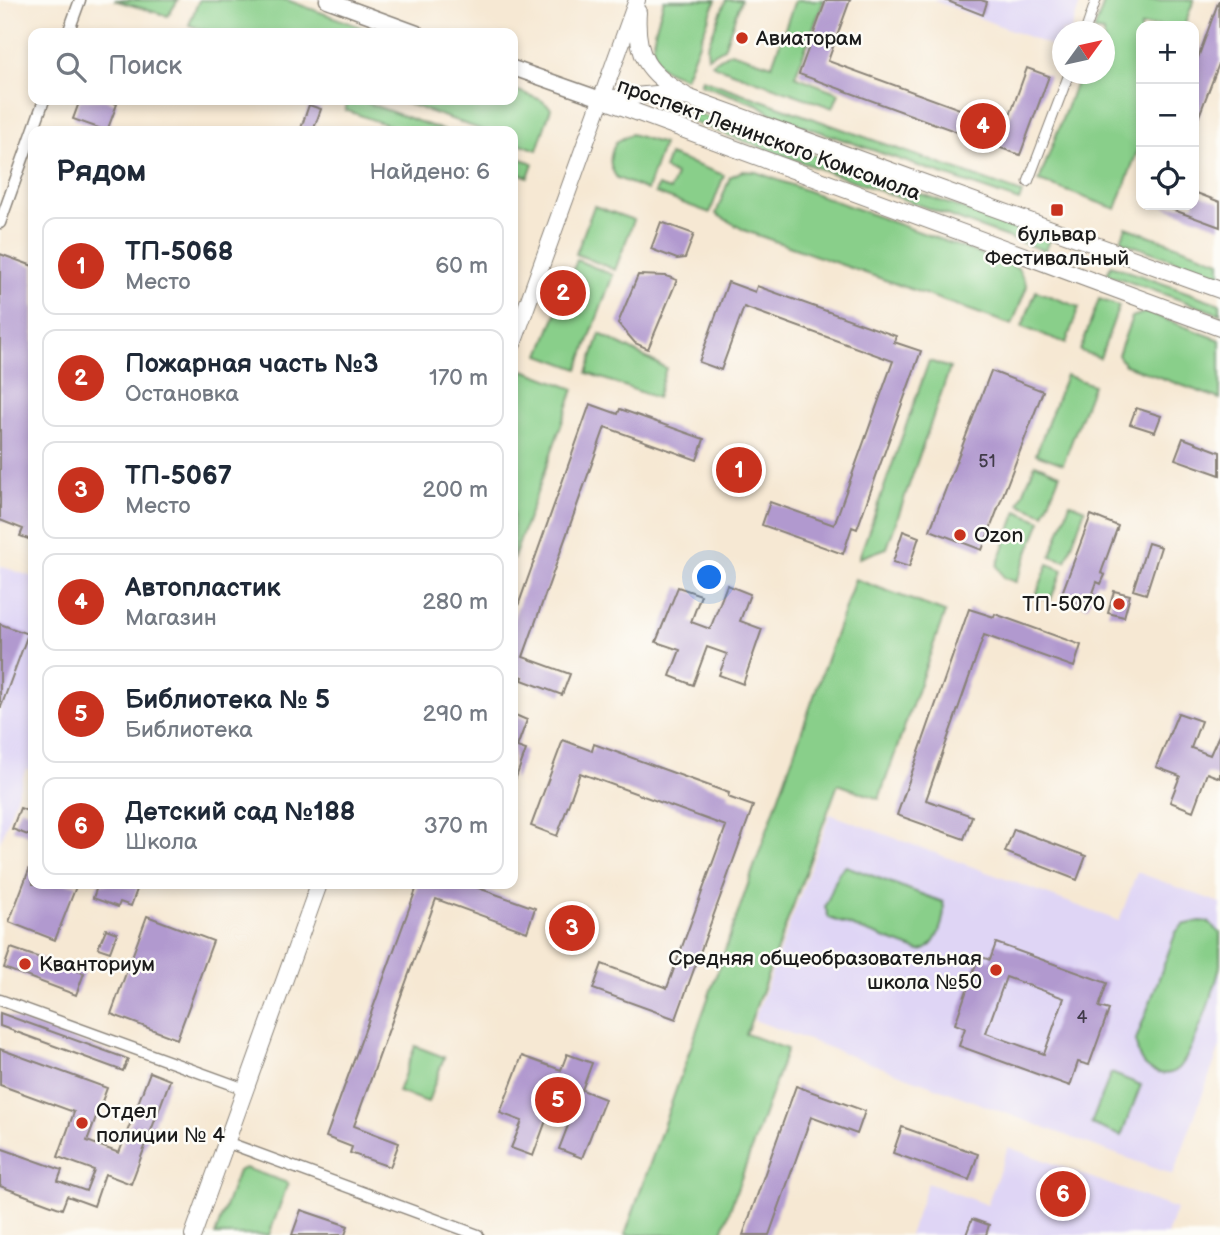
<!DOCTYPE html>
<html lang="ru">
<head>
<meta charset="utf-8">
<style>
	:root { --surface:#fff; --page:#f2f2f3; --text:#1f2937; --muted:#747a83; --line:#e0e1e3; --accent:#c8321e }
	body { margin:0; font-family:"Balsamiq Sans",sans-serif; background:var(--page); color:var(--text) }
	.controls { position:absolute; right:21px; top:21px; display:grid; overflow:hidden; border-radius:14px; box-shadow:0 4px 10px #0003 }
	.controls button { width:63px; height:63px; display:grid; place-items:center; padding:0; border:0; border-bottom:2px solid var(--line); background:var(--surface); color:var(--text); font:35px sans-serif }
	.compass { position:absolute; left:1052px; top:21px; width:63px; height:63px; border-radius:50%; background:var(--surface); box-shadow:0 4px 10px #0003; rotate:57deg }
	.you { position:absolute; left:710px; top:578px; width:24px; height:24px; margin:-18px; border:5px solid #fff; border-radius:50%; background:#1a73e8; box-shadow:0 0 0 10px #1a73e833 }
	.badge { display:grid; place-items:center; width:46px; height:46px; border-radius:50%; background:var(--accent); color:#fff; font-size:23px; font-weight:700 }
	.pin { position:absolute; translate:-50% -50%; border:4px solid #fff; box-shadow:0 2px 7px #0006 }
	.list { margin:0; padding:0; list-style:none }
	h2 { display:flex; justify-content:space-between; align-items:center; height:91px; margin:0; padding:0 28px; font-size:30px }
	h2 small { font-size:23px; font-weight:400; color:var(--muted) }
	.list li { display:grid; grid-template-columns:46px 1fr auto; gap:21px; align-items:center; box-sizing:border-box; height:98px; margin:0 14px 14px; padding:0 14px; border:2px solid var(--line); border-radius:14px }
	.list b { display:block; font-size:26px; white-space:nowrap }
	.list p { margin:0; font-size:23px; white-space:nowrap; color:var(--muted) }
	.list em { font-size:23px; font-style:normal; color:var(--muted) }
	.icon { flex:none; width:38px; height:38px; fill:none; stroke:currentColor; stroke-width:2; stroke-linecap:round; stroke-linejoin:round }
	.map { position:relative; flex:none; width:1220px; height:1235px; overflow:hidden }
	.search { position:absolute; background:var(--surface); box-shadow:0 4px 10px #0003; left:28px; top:28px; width:490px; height:77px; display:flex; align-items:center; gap:18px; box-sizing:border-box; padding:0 24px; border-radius:14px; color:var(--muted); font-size:26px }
	.panel { position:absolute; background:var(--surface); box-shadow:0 4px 10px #0003; left:28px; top:126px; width:490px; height:763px; border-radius:14px }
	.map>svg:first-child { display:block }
	.built { fill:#dfd5f5 }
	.green { fill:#89cf8a; stroke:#527653; stroke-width:2 }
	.building { fill:#b199cf; fill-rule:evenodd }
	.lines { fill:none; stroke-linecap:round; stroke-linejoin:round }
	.pedestrian-casing { stroke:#898278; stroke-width:11 }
	.minor-casing { stroke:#898278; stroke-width:13 }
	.tertiary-casing { stroke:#898278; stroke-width:17 }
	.secondary-casing { stroke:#898278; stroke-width:18 }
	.pedestrian { stroke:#fff; stroke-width:9 }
	.minor { stroke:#fff; stroke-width:10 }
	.tertiary { stroke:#fff; stroke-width:14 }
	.secondary { stroke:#fff; stroke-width:16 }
	.poi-dot { fill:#c8321e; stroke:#fdfcf7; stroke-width:2.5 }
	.labels { text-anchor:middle; stroke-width:5; stroke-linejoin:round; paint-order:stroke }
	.number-label { font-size:18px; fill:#413b49 }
	.poi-label { font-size:21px; fill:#1c1c1c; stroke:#fdfcf7; text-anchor:start }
	.street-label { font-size:21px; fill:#1c1c1c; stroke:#fdfcf7 }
</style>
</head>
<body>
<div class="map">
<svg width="1220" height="1235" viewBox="0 0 1220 1235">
	<rect width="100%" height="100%" fill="#fdfcf7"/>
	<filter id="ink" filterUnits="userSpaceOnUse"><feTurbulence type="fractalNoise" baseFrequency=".0143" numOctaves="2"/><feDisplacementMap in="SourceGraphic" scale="14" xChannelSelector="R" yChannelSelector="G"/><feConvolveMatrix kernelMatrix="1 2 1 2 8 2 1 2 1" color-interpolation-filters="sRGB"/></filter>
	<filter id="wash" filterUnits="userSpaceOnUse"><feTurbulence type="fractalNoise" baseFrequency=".00686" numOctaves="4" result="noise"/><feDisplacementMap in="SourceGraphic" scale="28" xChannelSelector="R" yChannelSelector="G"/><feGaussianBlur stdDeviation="1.57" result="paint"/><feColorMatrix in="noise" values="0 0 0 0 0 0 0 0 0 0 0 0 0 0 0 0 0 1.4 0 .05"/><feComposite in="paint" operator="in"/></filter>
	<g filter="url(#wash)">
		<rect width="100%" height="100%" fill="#f6e8d3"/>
		<path class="built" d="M933,0h148l-10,31 -9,1v18z
			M0,566l33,11v193l-7,-1 -26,74z
			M830,814l289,107 18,-49 83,31v144l-47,128 -419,-155z
			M1008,1147l168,62 -9,26h-258l19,-52 59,22z"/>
		<path class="green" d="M114,0h64l-10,16z
			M199,0h88l90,33h-165l-23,-8z
			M664,0h52l-31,78c-6,-3 -15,-5 -21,-9 -22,-15 -5,-48 0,-69z
			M726,0h15l-17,48 -16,9 -1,-10z
			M795,0h29l-29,76 44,17 -6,15 -118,-42 -3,-3 19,-11 41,13z
			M1105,0h89l-10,26h-43v115l-25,68 -77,-28 40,-107h25v-42l-10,-1z
			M702,79l320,114 -3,8 -244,-85 -16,-11 -59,-21z
			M513,89l28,11 10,8 -14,42 -24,-9v-10h-28l-88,-31h116z
			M359,100l86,31h-41l-59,-21 3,-9z
			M690,113h6l353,127 -4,11 -353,-129 -4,-4z
			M631,134l32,10 -16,46 -30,-12c-9,-13 -8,-22 -1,-36z
			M669,155l55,20 -14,38 -55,-20 3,-7 12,4 6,-15 -12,-6z
			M513,156l20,7 -5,14 -15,-6z
			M742,171l14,1 262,96 9,18 -15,39 -266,-94 -30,-17 14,-37z
			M594,206l40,14 -19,50 -39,-16z
			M1126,227l94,34v16l-99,-36z
			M577,260l36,15 -35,94 -38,-14z
			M1111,265l109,39v10l-113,-40z
			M1036,291l43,16 -13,36 -44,-16z
			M1099,299l20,7 -19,52 -20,-7z
			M1146,312l74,28v59l-95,-34 -7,-10 14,-38z
			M600,334l66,34 -9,30 -70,-25z
			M929,361l21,7 -63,180 -28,10z
			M524,370l50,19 -61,171v-157z
			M1066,375l27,10 -30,79 -27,-10z
			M1035,464l25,10 -16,40 -25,-10z
			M1070,503l15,6 -19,52 -15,-5z
			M1017,511l24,10 -25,61 -12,-4 -7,-12z
			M1048,564l15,6 -13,31 -14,-6z
			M855,579l90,33 -66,187 -41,-15 -92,250 41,15 -66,186h-96z
			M846,866l97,36c4,15 -7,49 -24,49l-90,-33 -4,-11 14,-35z
			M1200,921l9,1 11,11c0,10 0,21 0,32 -2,16 -30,95 -42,104 -7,6 -17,6 -25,2 -13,-6 -16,-18 -17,-31l40,-108 7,-7z
			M415,1046l29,11 -16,45 -30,-10z
			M1111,1073l30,12 -20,51 -30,-12z
			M245,1168l43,15 -19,52h-54l23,-64z"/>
		<g id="blocks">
			<path class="building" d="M826,0h24l-22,61 178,65 21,-58 22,8 -29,79 -221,-81z
				M945,0h36l6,2 -4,13z
				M1219,0l1,61 -26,68v-60z
				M80,100h25l12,4 -10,27 -34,-12z
				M309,105l12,4 -8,22h-13z
				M1194,192l26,10v25l-57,-21 31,-1z
				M661,222l33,12 -9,24 -8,1 -26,-10z
				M0,254l33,12v266l-2,8 -11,-4 3,-7 -23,-9z
				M638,275l28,1 11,4 -29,69 -13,-6 -17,-20z
				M728,282l27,10 2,-6 139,50 -2,6 27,9 -64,178 -5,-2 -9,27 -81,-29 8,-23 64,23 59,-164 -149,-54 -23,63 -22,-8z
				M991,371l52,20 -61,159 -52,-20z
				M590,404l28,10 2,-5 84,30 -7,21 -92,-33 -82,230 47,17 -8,21 -40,-15 1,-3 -6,-2 -4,6v-61z
				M1136,408l25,8 -6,16 -25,-8z
				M1183,438l37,14v23l-45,-16z
				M736,456l13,4 -7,24 -14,-5z
				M1091,515l27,11 -17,47 4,2 -4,9 -4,-2 -9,25 -27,-11z
				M903,531l16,6 -10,30 -16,-5z
				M1148,543l13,4 -15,47 -13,-4z
				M727,585l23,9 -10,27 22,8 -19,55 -24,-9 8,-21 -20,-7 -14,38 -23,-9 10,-26 -24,-8 22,-55 23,8 -10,27 19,7z
				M1114,591l16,4 -6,22 -16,-4z
				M969,609l25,8 1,-3 86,31 -7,22 -90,-32 -58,165 46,16 -8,23 -67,-24z
				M0,624l28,10 -27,73 -1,-1z
				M1178,713l23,8 -10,27 19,7 10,-22v45l-13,-5 -14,38 -23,-9 10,-26 -24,-9z
				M513,714l14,6 -10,27 9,3 -12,33z
				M563,740l29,11 2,-7 135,49 -1,4 25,9 -77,213 -83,-30 9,-25 65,24 59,-162 -146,-53 -23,63 -26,-10z
				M20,808l13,5v24l-21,-8z
				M1014,829l72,27 -9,24 -72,-28z
				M32,862l1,22h44l-22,56 -46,-18z
				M98,884h41l-8,22 -11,-4 -2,5 -25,-9z
				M418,884h49l68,24 -8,24 -91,-33 -82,227 45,17 -9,24 -40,-14 2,-6 -26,-10z
				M569,913l15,6 -9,24 -15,-6z
				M147,916l66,25 -36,98 -66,-25z
				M106,929l11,4 -7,19 -12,-4z
				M996,943l111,40 -8,24 10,3 -20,55 -11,-3 -8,24 -111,-40 6,-18 -10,-4 24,-68 11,4zM1006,977l58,21 -20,56 -58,-21z
				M11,948l73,25 -8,22 -72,-27z
				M0,1013l128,46 -5,12 -123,-45z
				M0,1049l107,39 -20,53 32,12 31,-81 20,8 -39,104 -26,-10 -11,32 -27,-10 -5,13 -62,-23v-38l62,22 -4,11 28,10 8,-21 -36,-13 16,-45 -74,-27z
				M567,1054l25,9 -10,27 23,9 -23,59 -23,-9 10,-26 -21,-8 -15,41 -22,-8 11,-27 -22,-8 22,-57 39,14z
				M796,1086l69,25 -8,23 -46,-17 -42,118h-26z
				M902,1127l76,27 -9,26 -76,-27z
				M301,1210l47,16 -3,9h-53z
				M972,1219l17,6 -3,10h-20z"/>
		</g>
	</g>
	<g filter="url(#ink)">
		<use href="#blocks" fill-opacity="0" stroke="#898278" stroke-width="2"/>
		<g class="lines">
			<g class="pedestrian-casing">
				<path id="pedestrian" d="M1085,32l11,-32
					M1028,182l41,-108"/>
			</g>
			<g class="minor-casing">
				<path id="minor" d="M68,33l12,-33
					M0,223l44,-123
					M0,1000l245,89
					M226,1142l252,93"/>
			</g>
			<g class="tertiary-casing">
				<path id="tertiary" d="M327,0l90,33
					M513,68l88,31"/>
			</g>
			<g class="secondary-casing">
				<path id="secondary" d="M638,12c-3,44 10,62 47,83
					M601,99l619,229
					M603,99l53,-5 34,4 530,192
					M513,344l124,-344
					M193,1235l126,-351"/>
			</g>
			<use href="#pedestrian" class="pedestrian"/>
			<use href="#minor" class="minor"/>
			<use href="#tertiary" class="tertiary"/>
			<use href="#secondary" class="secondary"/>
		</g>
	</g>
	<g class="poi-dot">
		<circle cx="742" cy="38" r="7"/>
		<rect x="1050" y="203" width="14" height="14" rx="3.5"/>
		<circle cx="960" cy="535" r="7"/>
		<circle cx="1119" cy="604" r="7"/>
		<circle cx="25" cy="964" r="7"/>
		<circle cx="996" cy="970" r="7"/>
		<circle cx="82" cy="1123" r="7"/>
	</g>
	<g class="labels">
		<g class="number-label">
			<text x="987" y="467">51</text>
			<text x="1082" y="1023">4</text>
		</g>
		<g class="poi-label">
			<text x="756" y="45">Авиаторам</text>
			<text x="1057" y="241" text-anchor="middle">бульвар<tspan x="1057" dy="24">Фестивальный</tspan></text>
			<text x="974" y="542">Ozon</text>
			<text x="1105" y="611" text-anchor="end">ТП-5070</text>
			<text x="982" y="965" text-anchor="end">Средняя общеобразовательная<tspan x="982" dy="24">школа №50</tspan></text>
			<text x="39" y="971">Кванториум</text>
			<text x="96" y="1118">Отдел<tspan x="96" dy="24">полиции № 4</tspan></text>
		</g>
		<g class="street-label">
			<text transform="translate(769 139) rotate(20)" y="7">проспект Ленинского Комсомола</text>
		</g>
	</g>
</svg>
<div class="controls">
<button>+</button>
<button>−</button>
<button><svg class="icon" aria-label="locate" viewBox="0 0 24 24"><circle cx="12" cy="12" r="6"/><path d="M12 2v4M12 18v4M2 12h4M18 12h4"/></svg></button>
</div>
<svg class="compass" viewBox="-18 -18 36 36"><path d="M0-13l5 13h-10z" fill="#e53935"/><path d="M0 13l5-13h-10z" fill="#747a83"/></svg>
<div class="you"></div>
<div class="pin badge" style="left:739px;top:470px">1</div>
<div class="pin badge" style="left:563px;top:293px">2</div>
<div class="pin badge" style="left:572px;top:928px">3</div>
<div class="pin badge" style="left:983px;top:126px">4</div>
<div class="pin badge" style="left:558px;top:1100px">5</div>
<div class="pin badge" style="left:1063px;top:1194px">6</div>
<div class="search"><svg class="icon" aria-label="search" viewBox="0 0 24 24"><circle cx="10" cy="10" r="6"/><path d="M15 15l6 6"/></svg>Поиск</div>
<section class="panel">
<h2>Рядом<small>Найдено: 6</small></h2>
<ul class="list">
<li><span class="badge">1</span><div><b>ТП-5068</b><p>Место</p></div><em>60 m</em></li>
<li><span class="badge">2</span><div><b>Пожарная часть №3</b><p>Остановка</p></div><em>170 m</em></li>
<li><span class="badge">3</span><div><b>ТП-5067</b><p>Место</p></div><em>200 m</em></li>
<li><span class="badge">4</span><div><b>Автопластик</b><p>Магазин</p></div><em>280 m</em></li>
<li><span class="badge">5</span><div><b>Библиотека № 5</b><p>Библиотека</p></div><em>290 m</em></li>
<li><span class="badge">6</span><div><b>Детский сад №188</b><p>Школа</p></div><em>370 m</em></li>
</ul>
</section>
</div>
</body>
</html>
